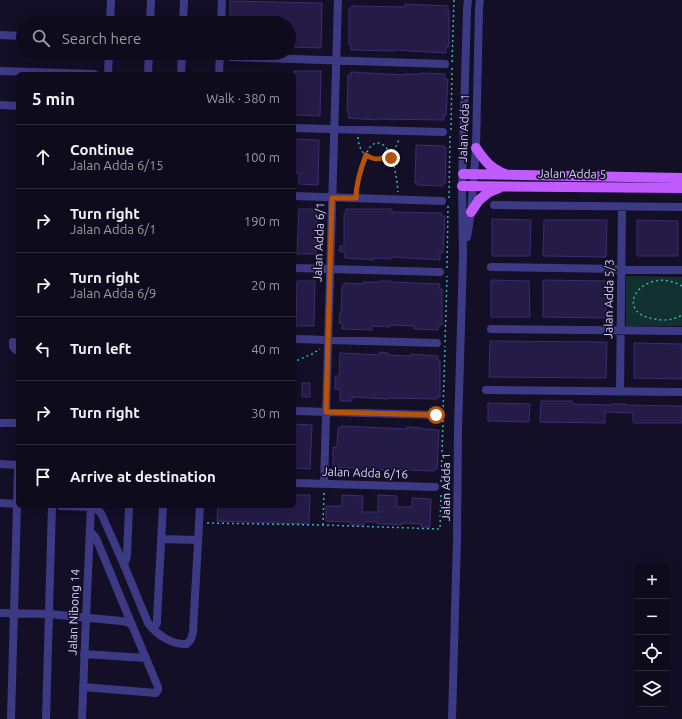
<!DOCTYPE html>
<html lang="en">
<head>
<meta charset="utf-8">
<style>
	:root { --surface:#0e0b1c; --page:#1c1929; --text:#f1f3f6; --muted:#9b9ba3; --line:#2e2b3b }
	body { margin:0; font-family:Ubuntu,sans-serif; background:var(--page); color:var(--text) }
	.controls { position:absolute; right:12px; bottom:12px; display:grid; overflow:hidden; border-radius:6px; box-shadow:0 4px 16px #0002 }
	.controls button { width:36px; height:36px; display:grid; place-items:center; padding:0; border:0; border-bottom:1px solid var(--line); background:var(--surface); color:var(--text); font:20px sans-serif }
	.stop { position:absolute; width:12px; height:12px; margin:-9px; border:3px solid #b45309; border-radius:50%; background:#fff }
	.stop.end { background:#b45309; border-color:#fff; box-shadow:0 1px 4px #0008 }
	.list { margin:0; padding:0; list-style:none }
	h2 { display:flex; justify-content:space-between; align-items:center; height:52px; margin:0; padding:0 16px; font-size:17px }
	h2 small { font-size:13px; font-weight:400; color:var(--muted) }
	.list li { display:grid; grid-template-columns:26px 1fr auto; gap:12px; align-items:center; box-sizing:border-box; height:64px; padding:0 16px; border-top:1px solid var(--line) }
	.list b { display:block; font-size:15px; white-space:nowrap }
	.list p { margin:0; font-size:13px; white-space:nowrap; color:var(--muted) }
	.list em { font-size:13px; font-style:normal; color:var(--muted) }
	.icon { flex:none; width:22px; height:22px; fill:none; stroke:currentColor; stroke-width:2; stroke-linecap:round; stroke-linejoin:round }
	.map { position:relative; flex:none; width:682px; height:719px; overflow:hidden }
	.search { position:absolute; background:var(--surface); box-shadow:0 4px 16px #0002; left:16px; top:16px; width:280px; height:44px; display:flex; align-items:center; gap:10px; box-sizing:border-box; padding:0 14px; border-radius:22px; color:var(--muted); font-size:15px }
	.panel { position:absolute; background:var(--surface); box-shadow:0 4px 16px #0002; left:16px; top:72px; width:280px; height:436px; border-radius:6px }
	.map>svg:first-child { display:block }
	.green { fill:#12302f }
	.building { fill:#241b47; stroke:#3b2d73 }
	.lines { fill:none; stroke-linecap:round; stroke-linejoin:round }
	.path { stroke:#2fb8b0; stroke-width:1.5; stroke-dasharray:2 3; stroke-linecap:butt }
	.minor { stroke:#3d3a85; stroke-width:8 }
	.major { stroke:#c25bff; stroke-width:10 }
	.route { stroke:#b45309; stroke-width:5 }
	.labels { text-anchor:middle; stroke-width:3.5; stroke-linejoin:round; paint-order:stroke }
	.street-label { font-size:12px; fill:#d9d4ff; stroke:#130f26 }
</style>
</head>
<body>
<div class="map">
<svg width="682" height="719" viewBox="0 0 682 719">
	<rect width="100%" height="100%" fill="#130f26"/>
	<path class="green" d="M626,276l56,1v49h-56z"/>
	<path class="building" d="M230,1l92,2 -1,45 -32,-1v-24h-59z
		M405,4l43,2v5h1v36h-3v6l-50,-3 -1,1 -44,-1v-5h-2v-37h3v-2l53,1z
		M294,71h27l-1,45 -26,-1z
		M351,72l53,3v-1h17v-1l24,1v5h3l-2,36h-2v5l-67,-1v1l-29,-2 1,-6h-2l1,-37h3z
		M294,139l25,1 -1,45 -19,-1v-11h-5z
		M416,145l28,1v2h2l-1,36h-3v2l-25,-1 1,-2h-3z
		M299,209h18l-1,45h-19z
		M346,209h46v3l50,1 -1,3h4l-2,37h-3v7l-49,-3v2l-17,-1v2l-29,-2v-5h-1v-1l-5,-1 1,-5h4v-32h2z
		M492,219l39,1 -1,36h-38z
		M544,220h63l-1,37 -63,-1z
		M637,220l41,1v35h-41z
		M491,280l38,1 1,36h-39z
		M543,280l63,1v37l-63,-1z
		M297,281h18l-1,45h-18z
		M380,281h11v1l49,2 -1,5h3v36h-3l-1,5 -24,-1v-3l-24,-1v2l-18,-1v4l-30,-1v-6h-3l1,-10h1l1,-27h2v-3l18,1 1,-2h17z
		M490,341l117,1 -1,36 -117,-1z
		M634,343l48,1v35l-48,-1z
		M379,352l9,1v2l23,1v-2l27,2v4l2,1v36h-3v2l-49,-1v1l-36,-2v4h-12v-12h-5v-13h4l1,-23 39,2z
		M302,383h8v14h-8z
		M541,401h31v3l40,1v-1h14v1l56,1v17h-49v-10l-28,-1v11l-65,-1z
		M488,403l42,1 -1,18 -41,-1z
		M294,424l18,1 -2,44 -16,-1z
		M341,426l66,3v-2l15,1v1l17,1 -2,39h-3v2l-48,-2v1h-28v-2h-20v-2h-5v-19h4l1,-19h3z
		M294,495h16l-1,29 -92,-3 1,-15h76z
		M342,495l21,1 -1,16h16v-17l19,1v11h15v-9l19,1 -1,28h-9v-3l-19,-1v2l-16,-1h-9v-2h-13v3h-13v-3l-25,-1v-15h16z"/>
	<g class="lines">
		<path class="path" d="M452,62l2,-62
			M451,130l1,-62
			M358,137c1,29 34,28 41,2
			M357,191c2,-14 5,-26 10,-39 1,-2 2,-4 3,-5 2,-3 5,-4 8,-4 15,1 19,37 20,49
			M449,198l1,-64
			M447,268l1,-62
			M682,286c-39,-22 -72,27 -27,33 9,2 19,1 27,-4
			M445,342l2,-66
			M294,364l2,-3 16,-7 8,-5
			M443,412l2,-66
			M441,482l2,-62
			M207,523l116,2 117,4 1,-37
			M323,525l1,-34"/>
		<path class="minor" d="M110,23l1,-23
			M150,23l1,-23
			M183,23l1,-23
			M221,23l1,-23
			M0,35l23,1
			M230,57l215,7
			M0,71l94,3
			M108,74l1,-21
			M148,74l1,-21
			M181,74l1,-21
			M219,74l1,-21
			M0,105l18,1
			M294,128l149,4
			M294,196l148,5
			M494,205l188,2
			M467,237l4,-25 5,-64 3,-140 1,-8
			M491,267l191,3
			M294,268l146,4
			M491,329l191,2
			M294,339l143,4
			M13,342v5l3,3h2
			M486,390l196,2
			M620,392l2,-185
			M294,411l142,4
			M0,423h18
			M0,464l18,1
			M294,483l141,4
			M324,484l14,-484
			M0,503l18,1
			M61,506l30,1 5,2 5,4 23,52 24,58c9,12 24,22 39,21l4,-5 2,-7 7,-126
			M161,539l37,1
			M124,565l3,-9 2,-50
			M0,613l49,1 72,7 6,1 5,3
			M153,629l4,-6v-5l6,-112
			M84,654l62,4
			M83,687l73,6 2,-3v-3l-26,-62 -36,-87 -6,-7
			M11,719l7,-249
			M46,719l6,-213
			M82,719l4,-102 5,-111
			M452,719l5,-180 1,-109 5,-174 -1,-70 5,-177 1,-9"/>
		<path class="major" d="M476,148c8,12 15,21 29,26
			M463,174l219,4
			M462,186l220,2
			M471,212l8,-12 10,-8 10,-4"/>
	</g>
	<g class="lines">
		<path class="route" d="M391,158l-1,-5c-8,7 -15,8 -24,2 -5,13 -10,29 -10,43h-24l-6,214 110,3"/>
	</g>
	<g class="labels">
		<g class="street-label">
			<text transform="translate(464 128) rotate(-88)" y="4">Jalan Adda 1</text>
			<text transform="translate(572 174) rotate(1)" y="4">Jalan Adda 5</text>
			<text transform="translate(319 242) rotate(-88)" y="4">Jalan Adda 6/1</text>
			<text transform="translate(609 299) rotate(-89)" y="4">Jalan Adda 5/3</text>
			<text transform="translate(365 473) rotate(2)" y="4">Jalan Adda 6/16</text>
			<text transform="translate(446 487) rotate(-90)" y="4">Jalan Adda 1</text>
			<text transform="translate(74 612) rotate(-88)" y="4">Jalan Nibong 14</text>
		</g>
	</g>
</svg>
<div class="controls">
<button>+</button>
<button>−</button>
<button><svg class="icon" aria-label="locate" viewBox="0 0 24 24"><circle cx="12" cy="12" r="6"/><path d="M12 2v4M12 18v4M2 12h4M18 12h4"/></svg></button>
<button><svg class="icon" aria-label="layers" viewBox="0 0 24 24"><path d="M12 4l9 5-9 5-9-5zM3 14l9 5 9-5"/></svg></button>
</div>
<div class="stop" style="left:436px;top:415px"></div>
<div class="stop end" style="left:391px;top:158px"></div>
<div class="search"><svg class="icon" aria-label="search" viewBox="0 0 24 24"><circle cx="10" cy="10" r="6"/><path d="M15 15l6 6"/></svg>Search here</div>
<section class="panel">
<h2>5 min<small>Walk · 380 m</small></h2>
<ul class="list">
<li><svg class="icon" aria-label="ahead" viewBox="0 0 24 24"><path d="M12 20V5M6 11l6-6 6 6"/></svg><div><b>Continue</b><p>Jalan Adda 6/15</p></div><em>100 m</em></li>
<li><svg class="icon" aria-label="right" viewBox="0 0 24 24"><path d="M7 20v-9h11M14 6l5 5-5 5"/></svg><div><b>Turn right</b><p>Jalan Adda 6/1</p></div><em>190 m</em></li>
<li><svg class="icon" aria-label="right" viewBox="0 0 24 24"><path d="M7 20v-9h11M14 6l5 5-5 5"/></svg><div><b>Turn right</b><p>Jalan Adda 6/9</p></div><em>20 m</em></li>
<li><svg class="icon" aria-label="left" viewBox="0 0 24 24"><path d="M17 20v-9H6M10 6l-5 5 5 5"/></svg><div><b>Turn left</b></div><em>40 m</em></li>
<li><svg class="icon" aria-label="right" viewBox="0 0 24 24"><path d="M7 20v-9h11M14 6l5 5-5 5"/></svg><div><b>Turn right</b></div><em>30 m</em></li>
<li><svg class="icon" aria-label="arrive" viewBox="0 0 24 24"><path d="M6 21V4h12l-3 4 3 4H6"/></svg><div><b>Arrive at destination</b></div></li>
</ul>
</section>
</div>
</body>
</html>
